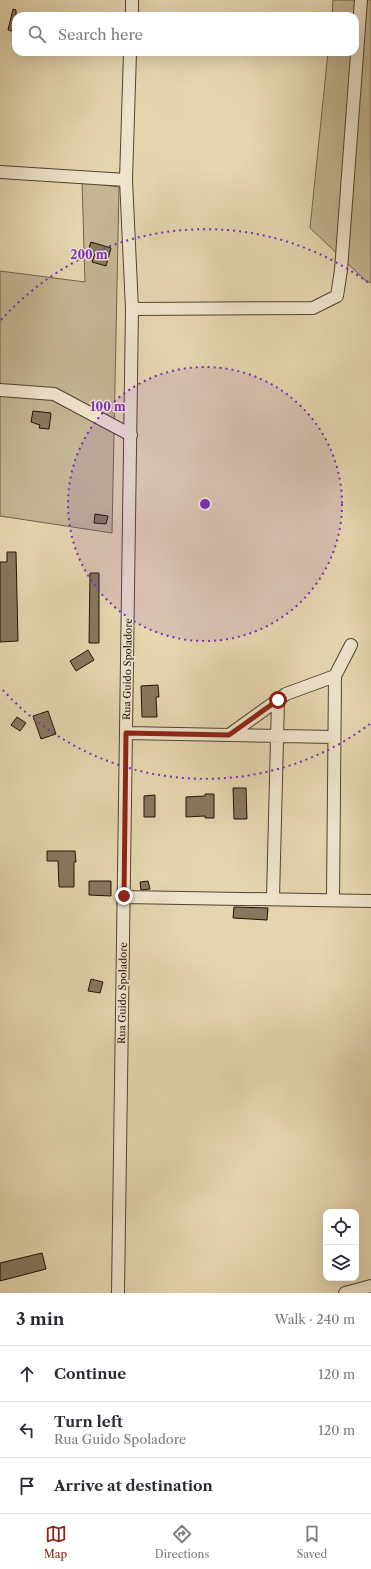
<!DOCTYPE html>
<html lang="en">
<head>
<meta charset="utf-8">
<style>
	:root { --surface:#fff; --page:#f2f2f3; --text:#2b2b33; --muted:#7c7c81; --line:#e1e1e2; --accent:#8f2418 }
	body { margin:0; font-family:"Libre Caslon Text",serif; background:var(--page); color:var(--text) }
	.controls { position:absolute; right:12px; bottom:12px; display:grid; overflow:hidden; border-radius:8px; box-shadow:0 4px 16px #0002 }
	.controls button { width:36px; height:36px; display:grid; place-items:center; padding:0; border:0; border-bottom:1px solid var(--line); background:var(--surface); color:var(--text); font:20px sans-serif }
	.stop { position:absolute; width:12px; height:12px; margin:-9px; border:3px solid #8f2418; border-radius:50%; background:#fff }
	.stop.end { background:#8f2418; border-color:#fff; box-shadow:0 1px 4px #0008 }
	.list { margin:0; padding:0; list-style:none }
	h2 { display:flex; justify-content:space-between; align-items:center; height:52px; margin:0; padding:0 16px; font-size:17px }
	h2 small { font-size:13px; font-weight:400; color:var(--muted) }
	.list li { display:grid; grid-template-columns:26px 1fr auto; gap:12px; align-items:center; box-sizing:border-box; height:56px; padding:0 16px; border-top:1px solid var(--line) }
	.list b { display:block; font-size:15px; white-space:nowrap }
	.list p { margin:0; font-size:13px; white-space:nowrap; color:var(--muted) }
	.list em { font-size:13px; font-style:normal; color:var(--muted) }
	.icon { flex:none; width:22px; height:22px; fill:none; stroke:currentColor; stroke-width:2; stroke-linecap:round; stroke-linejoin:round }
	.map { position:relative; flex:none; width:371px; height:1293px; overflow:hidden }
	.search { position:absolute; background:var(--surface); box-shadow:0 4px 16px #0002; left:12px; right:12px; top:12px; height:44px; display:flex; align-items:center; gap:10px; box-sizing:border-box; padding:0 14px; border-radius:12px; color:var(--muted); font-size:15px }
	.sheet { height:220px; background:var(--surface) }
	nav { display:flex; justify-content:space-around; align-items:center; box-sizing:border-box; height:56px; border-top:1px solid var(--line); background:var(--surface); font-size:11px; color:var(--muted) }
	nav a { display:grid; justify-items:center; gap:2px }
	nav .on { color:var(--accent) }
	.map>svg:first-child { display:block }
	.green { fill:#c4b593; stroke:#72644c }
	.building { fill:#86785e; stroke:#201306 }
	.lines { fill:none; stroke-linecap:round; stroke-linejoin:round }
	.minor-casing { stroke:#514430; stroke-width:14 }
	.minor { stroke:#eee4cc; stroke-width:12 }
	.route { stroke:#8f2418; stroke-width:5 }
	.ring { fill:none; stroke:#7b2cbf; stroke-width:2; stroke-dasharray:2 4 }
	.labels { text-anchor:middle; stroke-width:3; stroke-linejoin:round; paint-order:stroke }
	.street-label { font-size:10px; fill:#201306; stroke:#eee4cc }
	.centre { fill:#7b2cbf; stroke:#eee4cc; stroke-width:2 }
	.ring-label { font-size:12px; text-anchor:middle; font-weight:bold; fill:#7b2cbf; stroke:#eee4cc; stroke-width:3; stroke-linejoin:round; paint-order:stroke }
</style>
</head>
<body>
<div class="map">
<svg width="371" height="1293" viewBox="0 0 371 1293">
	<rect width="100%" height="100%" fill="#e5d6b0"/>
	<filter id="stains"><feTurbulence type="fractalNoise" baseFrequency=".005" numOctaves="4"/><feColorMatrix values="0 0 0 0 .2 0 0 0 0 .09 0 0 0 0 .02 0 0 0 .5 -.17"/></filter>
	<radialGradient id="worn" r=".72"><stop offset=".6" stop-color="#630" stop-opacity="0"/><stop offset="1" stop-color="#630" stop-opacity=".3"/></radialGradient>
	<path class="green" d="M333,0h38v283l-6,-3 -55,-52 18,-176h27v-36h-23z
		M82,182l37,5 -7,346 -112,-17v-245l85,11z"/>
	<path class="building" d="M13,9l3,1v22l-8,-2z
		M91,242l20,6 -5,18 -14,-4 3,-9 -7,-2z
		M33,411l18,2 -2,16 -10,-1 1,-3 -9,-3z
		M95,514l13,2 -2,8 -12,-1z
		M7,552h9l2,89 -18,1v-80h7z
		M90,573h9v70h-10z
		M88,650l6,10 -18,11 -6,-10z
		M158,685l1,12h-3l1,20h-15l-1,-31z
		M48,711l8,23 -15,5 -8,-23z
		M17,717l9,6 -6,8 -9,-6z
		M233,788h13l1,31h-13z
		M205,794h9v24h-9v-2l-19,1v-20l19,-1z
		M155,795v22h-11v-21z
		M47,851h28l1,11h-2v25h-15l-1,-26h-11z
		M89,881h22v15l-22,-1z
		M148,881l2,8 -9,1 -1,-8z
		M234,907l34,1 -1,12 -34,-2z
		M91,979l12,3 -3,11 -12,-2z
		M42,1253l4,16 -46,12v-18z"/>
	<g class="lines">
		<g class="minor-casing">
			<path id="minor" d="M132,16v-16
				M0,172l126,8
				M132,309l181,-1 24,-12 4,-26 20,-270
				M0,390l54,4 77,41
				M126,733l208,4
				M229,735l57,-41 49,-18 16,-31
				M124,897l247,4
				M273,898l5,-198
				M333,900l2,-224
				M118,1293l14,-984 -6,-129 4,-128
				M345,1293l26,-7"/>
		</g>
		<use href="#minor" class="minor"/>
	</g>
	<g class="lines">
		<path class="route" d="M124,896l2,-163 103,2 49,-35"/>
	</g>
	<circle cx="205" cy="504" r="137" fill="#7b2cbf" fill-opacity=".12"/>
	<g class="ring">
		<circle cx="205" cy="504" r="137"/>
		<path d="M370 724A275 275 0 0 1 1 688M1 320A275 275 0 0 1 370 284"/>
	</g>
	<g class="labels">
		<g class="street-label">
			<text transform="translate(127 669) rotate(-89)" y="4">Rua Guido Spoladore</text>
			<text transform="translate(122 993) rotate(-89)" y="4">Rua Guido Spoladore</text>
		</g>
	</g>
	<circle cx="205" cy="504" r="6" class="centre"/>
	<g class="ring-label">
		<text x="89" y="259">200 m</text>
		<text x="108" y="411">100 m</text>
	</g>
	<rect width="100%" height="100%" filter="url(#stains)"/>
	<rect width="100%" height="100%" fill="url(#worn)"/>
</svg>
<div class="controls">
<button><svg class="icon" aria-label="locate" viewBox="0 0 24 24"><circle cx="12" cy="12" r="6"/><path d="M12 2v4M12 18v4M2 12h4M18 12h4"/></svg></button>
<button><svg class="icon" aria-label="layers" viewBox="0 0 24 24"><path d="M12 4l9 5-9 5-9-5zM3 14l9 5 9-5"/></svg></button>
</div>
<div class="stop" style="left:278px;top:700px"></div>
<div class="stop end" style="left:124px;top:896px"></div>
<div class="search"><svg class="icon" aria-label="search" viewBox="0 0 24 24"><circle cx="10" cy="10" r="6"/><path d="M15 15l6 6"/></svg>Search here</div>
</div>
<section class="sheet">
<h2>3 min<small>Walk · 240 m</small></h2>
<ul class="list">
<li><svg class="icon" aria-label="ahead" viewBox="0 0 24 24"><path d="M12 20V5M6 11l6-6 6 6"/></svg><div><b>Continue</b></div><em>120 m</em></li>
<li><svg class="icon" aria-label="left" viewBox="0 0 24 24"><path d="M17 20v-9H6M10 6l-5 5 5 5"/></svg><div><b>Turn left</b><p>Rua Guido Spoladore</p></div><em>120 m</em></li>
<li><svg class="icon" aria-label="arrive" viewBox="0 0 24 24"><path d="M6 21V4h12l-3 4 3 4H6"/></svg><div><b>Arrive at destination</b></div></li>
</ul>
</section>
<nav>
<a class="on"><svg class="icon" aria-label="map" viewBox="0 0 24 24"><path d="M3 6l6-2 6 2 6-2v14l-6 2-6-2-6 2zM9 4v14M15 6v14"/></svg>Map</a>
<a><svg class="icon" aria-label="directions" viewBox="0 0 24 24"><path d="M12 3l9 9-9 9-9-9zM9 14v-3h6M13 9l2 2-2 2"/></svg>Directions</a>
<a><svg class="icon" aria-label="saved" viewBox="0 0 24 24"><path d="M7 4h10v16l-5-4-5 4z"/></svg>Saved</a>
</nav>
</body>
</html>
